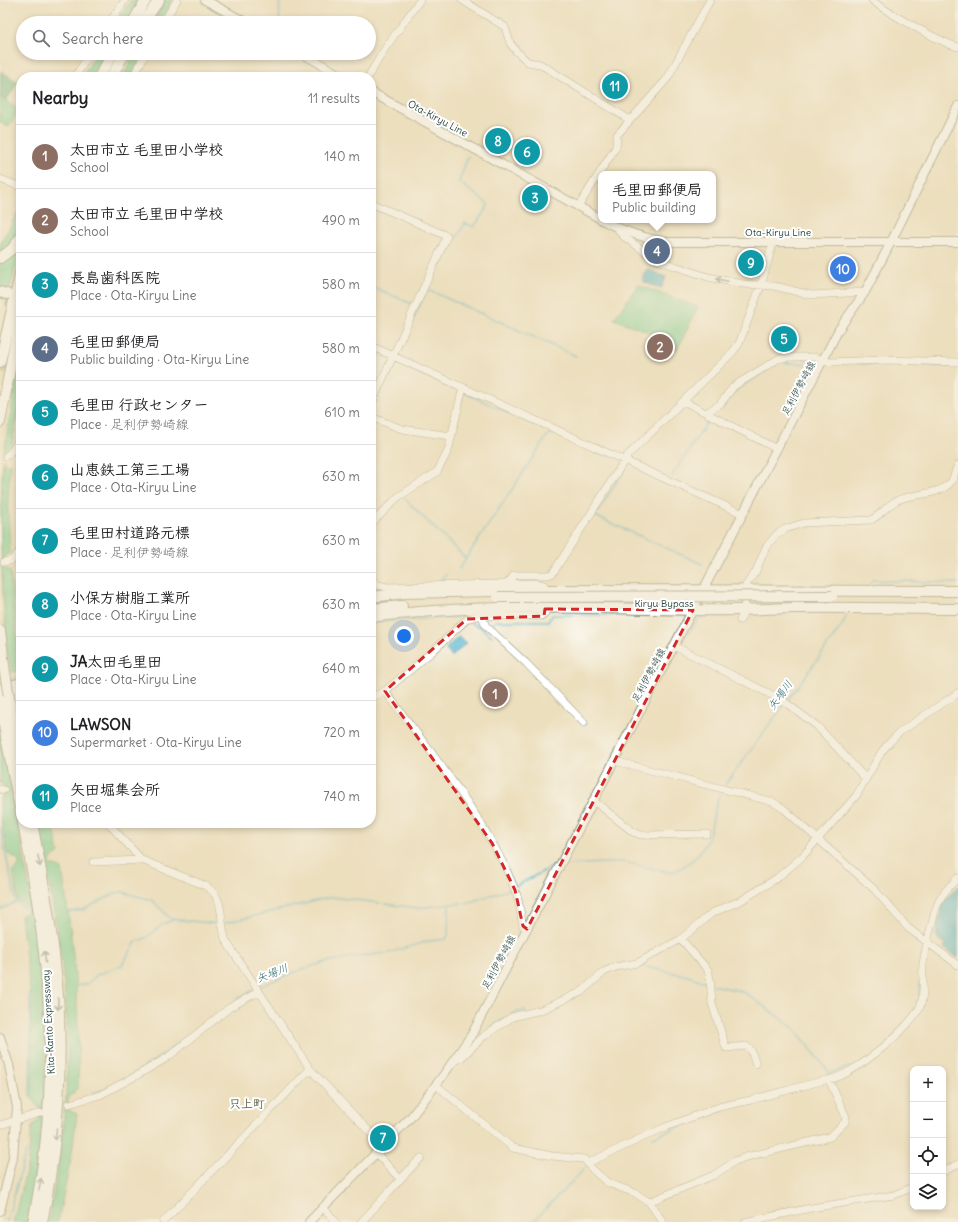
<!DOCTYPE html>
<html lang="en">
<head>
<meta charset="utf-8">
<style>
	:root { --surface:#fff; --page:#f6f6f6; --text:#202124; --muted:#757577; --line:#e0e0e0; --accent:#db2777 }
	body { margin:0; font-family:Delius,"Klee One",sans-serif; background:var(--page); color:var(--text) }
	.controls { position:absolute; right:12px; bottom:12px; display:grid; overflow:hidden; border-radius:8px; box-shadow:0 2px 6px #0003 }
	.controls button { width:36px; height:36px; display:grid; place-items:center; padding:0; border:0; border-bottom:1px solid var(--line); background:var(--surface); color:var(--text); font:20px sans-serif }
	.you { position:absolute; left:404px; top:636px; width:14px; height:14px; margin:-10px; border:3px solid #fff; border-radius:50%; background:#1a73e8; box-shadow:0 0 0 6px #1a73e833 }
	.badge { display:grid; place-items:center; width:26px; height:26px; border-radius:50%; background:var(--accent); color:#fff; font-size:13px; font-weight:700 }
	.pin { position:absolute; translate:-50% -50%; border:2px solid #fff; box-shadow:0 1px 4px #0006 }
	.popup { position:absolute; left:598px; top:171px; width:118px; height:52px; box-sizing:border-box; display:grid; place-content:center; border-radius:8px; background:var(--surface); filter:drop-shadow(0 1px 3px #0005); font-size:13px; white-space:nowrap; color:var(--muted) }
	.popup b { font-size:15px; color:var(--text) }
	.popup::after { content:''; position:absolute; left:50%; top:100%; margin-left:-8px; border:8px solid transparent; border-top-color:var(--surface) }
	.list { margin:0; padding:0; list-style:none }
	h2 { display:flex; justify-content:space-between; align-items:center; height:52px; margin:0; padding:0 16px; font-size:17px }
	h2 small { font-size:13px; font-weight:400; color:var(--muted) }
	.list li { display:grid; grid-template-columns:26px 1fr auto; gap:12px; align-items:center; box-sizing:border-box; height:64px; padding:0 16px; border-top:1px solid var(--line) }
	.list b { display:block; font-size:15px; white-space:nowrap }
	.list p { margin:0; font-size:13px; white-space:nowrap; color:var(--muted) }
	.list em { font-size:13px; font-style:normal; color:var(--muted) }
	.icon { flex:none; width:22px; height:22px; fill:none; stroke:currentColor; stroke-width:2; stroke-linecap:round; stroke-linejoin:round }
	.map { position:relative; flex:none; width:958px; height:1222px; overflow:hidden }
	.search { position:absolute; background:var(--surface); box-shadow:0 2px 6px #0003; left:16px; top:16px; width:360px; height:44px; display:flex; align-items:center; gap:10px; box-sizing:border-box; padding:0 14px; border-radius:22px; color:var(--muted); font-size:15px }
	.panel { position:absolute; background:var(--surface); box-shadow:0 2px 6px #0003; left:16px; top:72px; width:360px; height:756px; border-radius:16px }
	.map>svg:first-child { display:block }
	.green { fill:#76d096; stroke:#4a8665 }
	.forest { fill:#60b27f; stroke:#40785a }
	.water { fill:#49b0c8; stroke:#34767e }
	.lines { fill:none; stroke-linecap:round; stroke-linejoin:round }
	.stream { stroke:#49b0c8; stroke-width:1.5 }
	.minor-tunnel { stroke:#c3bfa2; stroke-width:7; stroke-dasharray:7 3.5; stroke-linecap:butt }
	.highway-tunnel { stroke:#c3bfa2; stroke-width:10; stroke-dasharray:10 5; stroke-linecap:butt }
	.minor-casing { stroke:#868e78; stroke-width:8 }
	.major-casing { stroke:#868e78; stroke-width:10 }
	.highway-casing { stroke:#868e78; stroke-width:12 }
	.minor { stroke:#fff; stroke-width:7 }
	.major { stroke:#fff; stroke-width:8 }
	.highway { stroke:#fff; stroke-width:10 }
	.highway-bridge-casing { stroke:#868e78; stroke-width:12; stroke-linecap:butt }
	.highway-bridge { stroke:#fff; stroke-width:10 }
	.oneway { stroke:#8f9e9a }
	.marked { fill:none; stroke:#d62828; stroke-width:3; stroke-dasharray:8 5; stroke-linejoin:round }
	.labels { text-anchor:middle; stroke-width:4; stroke-linejoin:round; paint-order:stroke }
	.street-label { font-size:10px; fill:#1f3d34; stroke:#fff }
	.water-label { font-size:11px; font-style:italic; fill:#2e6568; stroke:#fff }
	.quarter-label { font-size:12px; font-weight:bold; fill:#62664a; stroke:#fff }
</style>
</head>
<body>
<div class="map">
<svg width="958" height="1222" viewBox="0 0 958 1222">
	<rect width="100%" height="100%" fill="#fff"/>
	<filter id="ink" filterUnits="userSpaceOnUse"><feTurbulence type="fractalNoise" baseFrequency=".025" numOctaves="2"/><feDisplacementMap in="SourceGraphic" scale="8" xChannelSelector="R" yChannelSelector="G"/><feConvolveMatrix kernelMatrix="1 2 1 2 8 2 1 2 1" color-interpolation-filters="sRGB"/></filter>
	<filter id="wash" filterUnits="userSpaceOnUse"><feTurbulence type="fractalNoise" baseFrequency=".012" numOctaves="4" result="noise"/><feDisplacementMap in="SourceGraphic" scale="16" xChannelSelector="R" yChannelSelector="G"/><feGaussianBlur stdDeviation="0.9" result="paint"/><feColorMatrix in="noise" values="0 0 0 0 0 0 0 0 0 0 0 0 0 0 0 0 0 1.4 0 .05"/><feComposite in="paint" operator="in"/></filter>
	<g filter="url(#wash)">
		<rect width="100%" height="100%" fill="#ecdfbd"/>
		<path class="green" d="M131,0h8l-15,23h-9z
			M165,0h8l-13,23h-8z
			M97,53h8l-1,4 -13,20h-9z
			M135,53h8l-12,24h-8z
			M0,97l19,13 -11,17 -8,-5z
			M21,206c0,24 -1,31 -21,46v-7z
			M21,243v6l-12,41 -9,-2v-26z
			M638,285l60,22 -21,43 -27,-11 2,-6 -38,-14z
			M21,351v12l-3,13h3v16l-9,52 -8,8z
			M3,460l1,3 6,1 -2,42 2,47 -7,4v10l7,4 10,94 -3,6 -6,1c-5,-20 -5,-43 -7,-64 -4,-49 -4,-99 -1,-148z
			M0,729l29,156 8,52 7,68 2,45 -3,68 -9,65 -7,39h-14l14,-55 5,-41 8,-8 1,-11 -2,1 -8,-12 1,-27 -2,-79 -9,-74 6,-5v-4l-9,-6 -5,-30 6,-6v-5l-11,-6 -8,-38v-19l5,-3 -2,-10 -3,-1z
			M38,823h15l6,30 -9,7 1,6h4l7,3c11,73 19,146 16,220l-10,8v13l9,4 -5,39 -14,69h-10c14,-70 23,-142 18,-214 -4,-62 -17,-124 -28,-185z"/>
		<path class="forest" d="M1,71l17,11 -12,19 -6,-4z"/>
		<path class="water" d="M647,269l19,8 -5,12 -19,-8z
			M459,636l7,7 -14,14 -7,-8z
			M958,886v72l-14,-10 2,-4 -8,-5 -2,-5 5,-25 4,-9z"/>
		<g class="lines">
			<path class="stream" d="M278,23c4,-8 -1,-15 3,-23
				M265,58l2,-5
				M457,238l8,-15 9,4 14,-21v-2l-29,-22 9,-26
				M371,286l43,19
				M428,290l77,34
				M507,325l69,31
				M407,333l41,-89 5,2
				M371,350l16,8
				M395,361l63,28
				M784,363l34,1
				M858,364l100,2
				M465,393l79,36
				M712,414l2,-2 9,-4 14,-19 38,-24
				M551,432l56,24
				M627,465l-32,51 107,48
				M651,476l14,7
				M672,476l38,-58
				M404,498l62,61
				M459,569l89,-134 7,-2
				M441,580l1,-3 5,-2
				M870,584l3,-4 85,3
				M371,622l89,-5
				M471,623l9,4 12,9
				M491,627l4,-6h53l5,-6h104
				M689,633l10,-15 9,-3 19,1
				M9,680l12,-4
				M788,700l53,-73 6,-12
				M725,785l59,-80
				M0,827l16,75 8,7
				M565,865l58,-3 45,10c7,1 13,-4 19,-8 30,-22 21,-42 33,-71
				M516,886l37,-20
				M466,903l45,-14
				M385,904l33,4 44,-5
				M0,910l16,-8
				M69,912l14,-2 33,-17 6,-1 30,8 19,19 48,5
				M225,923l107,-26 48,6
				M638,965l50,11 20,7
				M713,985l27,6 10,5 45,33 35,44 20,-6
				M75,986l12,-2 10,-9 25,-10 14,-23 10,-4 17,-14 10,-4
				M258,987l42,-17 26,-8 25,-5 37,-4 41,-12 17,-2 2,-4 1,-30
				M919,993l1,-10
				M237,999l18,-10
				M511,1014l15,-4
				M487,1030l19,-13
				M472,1043l6,-6
				M94,1093c40,-14 79,-45 113,-72
				M30,1096v-106
				M653,1137l69,-27
				M7,1222l19,-71
				M533,1222l54,-56"/>
		</g>
	</g>
	<g filter="url(#ink)">
		<g class="lines">
			<path class="minor-tunnel" d="M0,368h20"/>
			<path class="highway-tunnel" d="M6,300l15,4"/>
			<g class="minor-casing">
				<path id="minor" d="M462,0l43,27 5,16 6,8 12,11 12,2 90,56
					M872,0c12,11 70,43 86,47
					M109,23l16,-23
					M163,23l14,-23
					M75,77l15,-24
					M133,77l13,-24
					M368,77l18,-30 34,-47
					M0,179l21,8
					M371,203l76,33 -76,169
					M578,207l38,-60 1,-12 50,-56 43,-79
					M617,228l6,8 34,24 51,17 35,7 31,2 37,9 54,-3
					M371,346l372,168
					M20,368h1
					M683,401l23,12 14,-9 14,-18 44,-27 10,-2h26l16,5 55,-2 73,2
					M706,413l71,36
					M371,417l31,12 49,7
					M6,456c8,-4 8,-12 15,-18
					M371,524l27,-27 39,-25 11,-21 15,-64
					M4,562l8,-2 9,-10
					M371,579l7,6 9,2 149,-4 8,2 1,8
					M508,583l6,-8h34l5,-2 75,-118 103,-101 8,-10 22,-59 12,-42
					M482,616l4,10 40,37 58,60
					M740,620l4,-9 2,-26 10,-14 10,-24 10,-12 9,-6 19,-6 67,-3c10,-5 15,-14 25,-19 16,-9 42,-4 55,-19 4,-5 4,-13 7,-17
					M674,646l108,54 35,26 49,53
					M385,691c45,61 103,129 130,199 5,11 5,24 8,36l4,3
					M371,698l14,-7 49,-41 33,-31 10,-3h64l4,-3v-10
					M615,761l158,41 11,7 91,81 33,38 50,37
					M0,789l4,1
					M594,801l39,31 8,3 66,-1
					M108,823l34,37 64,26c21,14 12,34 20,55l84,128 73,77
					M93,862l49,-2
					M681,939l27,31 2,8 2,25 14,45 20,-2 5,4 5,14
					M452,1063l9,-5 23,-22 28,-19 29,-7 40,-18 23,-20 11,-5 22,-4 44,-24 31,-26 30,-13 35,-22 25,-21 54,-61 26,-45 9,-10 9,-9 58,-39
					M436,1085l77,63 39,8 32,3 9,11 15,13 27,10 14,9 14,20
					M69,1104l31,-9 36,-19 32,-19 61,-49 29,-16
					M0,1125l40,-12
					M376,1153l24,26
					M588,1163l75,-35 56,-21 32,-7 74,-20c23,1 89,-54 96,-76 4,-13 1,-27 2,-40 2,-13 11,-55 17,-65 4,-8 12,-15 18,-21
					M943,1172l15,-8
					M649,1202l65,-27 21,-14 11,-4 84,-20 15,-15 1,-5 -17,-37
					M323,1207l13,15
					M163,1222l147,-153
					M361,1222c21,-21 39,-44 60,-64
					M745,1222l66,-14 83,-13 19,-8"/>
			</g>
			<g class="major-casing">
				<path id="major" d="M205,0l42,23
					M301,53l43,24
					M371,92l230,127
					M602,220c22,12 43,19 67,22h289
					M0,1037l9,28 8,42 -4,50 -13,54
					M309,1222l102,-105 31,-40 30,-43 367,-705 26,-37 26,-50 67,-136"/>
			</g>
			<g class="highway-casing">
				<path id="highway" d="M132,23l14,-23
					M143,23l16,-23
					M99,77l14,-24
					M111,77l14,-24
					M0,258l12,-9 9,-12
					M0,292l7,2
					M0,362l21,-92
					M0,422l21,-111
					M371,597l34,-4 131,-3 422,1
					M371,609l31,-3
					M371,617c107,-14 216,-9 324,-7 33,1 66,-1 99,-2 55,-1 110,1 164,1
					M0,630l4,36
					M0,689l21,-6
					M2,697l19,-6
					M2,705l19,-6
					M4,712l17,-5
					M15,735l6,33
					M6,737l15,77
					M23,823c28,137 39,261 10,399
					M32,823c11,57 22,115 26,173 5,76 -1,152 -16,226"/>
			</g>
			<use href="#minor" class="minor"/>
			<use href="#major" class="major"/>
			<use href="#highway" class="highway"/>
			<g class="highway-bridge-casing">
				<path id="highway-bridge" d="M498,597l334,-1
					M4,666l11,69
					M0,700l6,37"/>
			</g>
			<use href="#highway-bridge" class="highway-bridge"/>
		</g>
		<defs><path id="oneway-shaft" d="M-6 0H5M1.5-3L5.5 0L1.5 3" fill="none" stroke-width="1.6" stroke-linecap="round" stroke-linejoin="round"/></defs>
		<g class="oneway">
			<use href="#oneway-shaft" transform="translate(722 280) rotate(-168)"/>
			<use href="#oneway-shaft" transform="translate(39 861) rotate(79)"/>
			<use href="#oneway-shaft" transform="translate(45 957) rotate(-96)"/>
			<use href="#oneway-shaft" transform="translate(58 1004) rotate(88)"/>
			<use href="#oneway-shaft" transform="translate(56 1134) rotate(95)"/>
			<use href="#oneway-shaft" transform="translate(40 1184) rotate(-80)"/>
		</g>
	</g>
	<path d="M0 0H958V1222H0ZM545,609l148,1 -166,319 -4,-3 -8,-36 -23,-47 -107,-152 82,-72 77,-3z" fill="#ecdfbd" fill-opacity=".55" fill-rule="evenodd"/>
	<path class="marked" d="M545,609l148,1 -166,319 -4,-3 -8,-36 -23,-47 -107,-152 82,-72 77,-3z"/>
	<g class="labels">
		<g class="street-label">
			<text transform="translate(438 118) rotate(28)" y="4">Ota-Kiryu Line</text>
			<text x="778" y="236">Ota-Kiryu Line</text>
			<text transform="translate(798 388) rotate(-62)" y="4">足利伊勢崎線</text>
			<text x="664" y="607">Kiryu Bypass</text>
			<text transform="translate(648 675) rotate(-62)" y="4">足利伊勢崎線</text>
			<text transform="translate(498 962) rotate(-62)" y="4">足利伊勢崎線</text>
			<text transform="translate(48 1022) rotate(-93)" y="4">Kita-Kanto Expressway</text>
		</g>
		<g class="water-label">
			<text transform="translate(780 695) rotate(-54)" y="4">矢場川</text>
			<text transform="translate(272 973) rotate(-21)" y="4">矢場川</text>
		</g>
		<g class="quarter-label">
			<text x="247" y="1108">只上町</text>
		</g>
	</g>
</svg>
<div class="controls">
<button>+</button>
<button>−</button>
<button><svg class="icon" aria-label="locate" viewBox="0 0 24 24"><circle cx="12" cy="12" r="6"/><path d="M12 2v4M12 18v4M2 12h4M18 12h4"/></svg></button>
<button><svg class="icon" aria-label="layers" viewBox="0 0 24 24"><path d="M12 4l9 5-9 5-9-5zM3 14l9 5 9-5"/></svg></button>
</div>
<div class="you"></div>
<div class="pin badge" style="left:495px;top:694px;background:#8d6e63">1</div>
<div class="pin badge" style="left:660px;top:347px;background:#8d6e63">2</div>
<div class="pin badge" style="left:535px;top:198px;background:#0f9aa8">3</div>
<div class="pin badge" style="left:657px;top:251px;background:#5c6f8a">4</div>
<div class="popup"><b>毛里田郵便局</b>Public building</div>
<div class="pin badge" style="left:784px;top:339px;background:#0f9aa8">5</div>
<div class="pin badge" style="left:527px;top:152px;background:#0f9aa8">6</div>
<div class="pin badge" style="left:383px;top:1138px;background:#0f9aa8">7</div>
<div class="pin badge" style="left:498px;top:141px;background:#0f9aa8">8</div>
<div class="pin badge" style="left:751px;top:263px;background:#0f9aa8">9</div>
<div class="pin badge" style="left:843px;top:269px;background:#3f7fe0">10</div>
<div class="pin badge" style="left:615px;top:86px;background:#0f9aa8">11</div>
<div class="search"><svg class="icon" aria-label="search" viewBox="0 0 24 24"><circle cx="10" cy="10" r="6"/><path d="M15 15l6 6"/></svg>Search here</div>
<section class="panel">
<h2>Nearby<small>11 results</small></h2>
<ul class="list">
<li><span class="badge" style="background:#8d6e63">1</span><div><b>太田市立 毛里田小学校</b><p>School</p></div><em>140 m</em></li>
<li><span class="badge" style="background:#8d6e63">2</span><div><b>太田市立 毛里田中学校</b><p>School</p></div><em>490 m</em></li>
<li><span class="badge" style="background:#0f9aa8">3</span><div><b>長島歯科医院</b><p>Place · Ota-Kiryu Line</p></div><em>580 m</em></li>
<li><span class="badge" style="background:#5c6f8a">4</span><div><b>毛里田郵便局</b><p>Public building · Ota-Kiryu Line</p></div><em>580 m</em></li>
<li><span class="badge" style="background:#0f9aa8">5</span><div><b>毛里田 行政センター</b><p>Place · 足利伊勢崎線</p></div><em>610 m</em></li>
<li><span class="badge" style="background:#0f9aa8">6</span><div><b>山恵鉄工第三工場</b><p>Place · Ota-Kiryu Line</p></div><em>630 m</em></li>
<li><span class="badge" style="background:#0f9aa8">7</span><div><b>毛里田村道路元標</b><p>Place · 足利伊勢崎線</p></div><em>630 m</em></li>
<li><span class="badge" style="background:#0f9aa8">8</span><div><b>小保方樹脂工業所</b><p>Place · Ota-Kiryu Line</p></div><em>630 m</em></li>
<li><span class="badge" style="background:#0f9aa8">9</span><div><b>JA太田毛里田</b><p>Place · Ota-Kiryu Line</p></div><em>640 m</em></li>
<li><span class="badge" style="background:#3f7fe0">10</span><div><b>LAWSON</b><p>Supermarket · Ota-Kiryu Line</p></div><em>720 m</em></li>
<li><span class="badge" style="background:#0f9aa8">11</span><div><b>矢田堀集会所</b><p>Place</p></div><em>740 m</em></li>
</ul>
</section>
</div>
</body>
</html>
